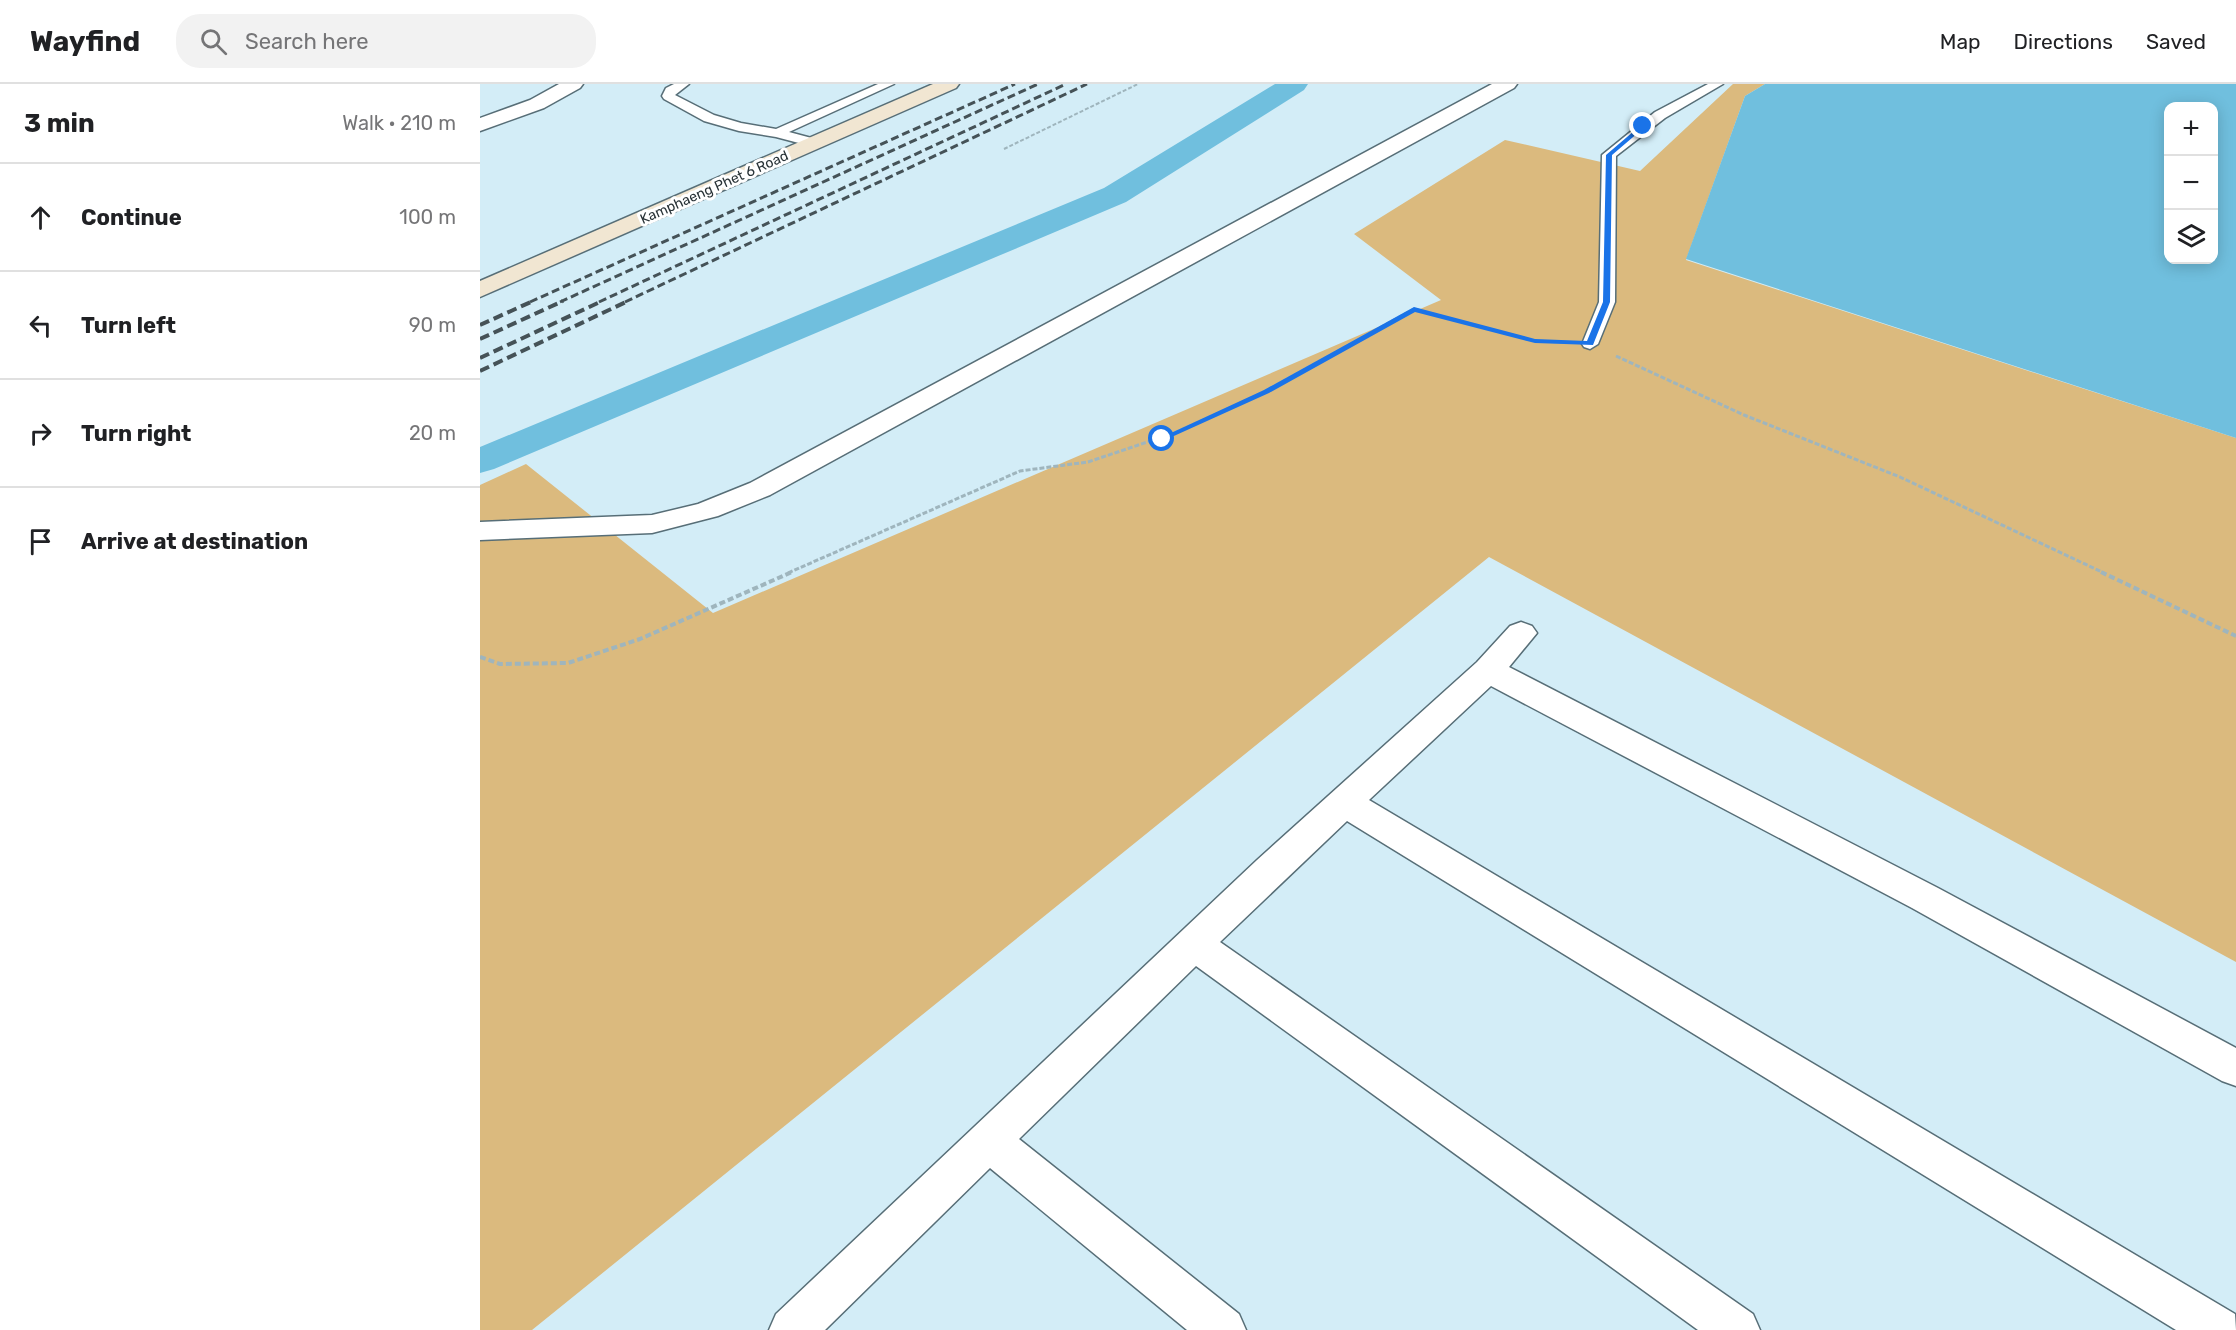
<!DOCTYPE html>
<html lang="en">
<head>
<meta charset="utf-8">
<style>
	:root { --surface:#fff; --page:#f2f2f2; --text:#202124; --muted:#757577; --line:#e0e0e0 }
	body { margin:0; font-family:Rubik,sans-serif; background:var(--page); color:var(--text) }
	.controls { position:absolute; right:18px; top:18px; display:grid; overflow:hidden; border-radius:12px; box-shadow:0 3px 15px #0003 }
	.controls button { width:54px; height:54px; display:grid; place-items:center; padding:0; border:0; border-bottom:2px solid var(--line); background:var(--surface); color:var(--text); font:30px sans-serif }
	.stop { position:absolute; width:18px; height:18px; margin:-14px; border:4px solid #1a73e8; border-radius:50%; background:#fff }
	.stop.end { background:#1a73e8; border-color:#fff; box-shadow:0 2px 6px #0008 }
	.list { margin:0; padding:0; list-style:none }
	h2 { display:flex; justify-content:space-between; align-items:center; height:78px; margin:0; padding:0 24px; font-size:26px }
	h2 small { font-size:20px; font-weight:400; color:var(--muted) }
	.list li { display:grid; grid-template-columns:39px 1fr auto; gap:18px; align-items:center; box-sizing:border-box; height:108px; padding:0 24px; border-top:2px solid var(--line) }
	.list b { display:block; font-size:22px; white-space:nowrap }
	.list em { font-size:20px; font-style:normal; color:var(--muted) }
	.icon { flex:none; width:33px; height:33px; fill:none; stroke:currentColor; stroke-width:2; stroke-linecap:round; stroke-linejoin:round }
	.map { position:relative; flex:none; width:1756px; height:1246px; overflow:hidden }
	header { display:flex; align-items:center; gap:36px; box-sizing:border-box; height:84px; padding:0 30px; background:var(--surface); border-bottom:2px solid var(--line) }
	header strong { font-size:28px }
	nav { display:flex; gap:33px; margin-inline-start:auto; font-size:21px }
	.search { width:420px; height:54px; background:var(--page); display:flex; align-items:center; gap:15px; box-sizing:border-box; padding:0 21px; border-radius:24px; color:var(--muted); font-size:22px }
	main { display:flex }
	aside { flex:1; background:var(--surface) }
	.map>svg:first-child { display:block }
	.green { fill:#dbba7e }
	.water { fill:#70bfde; fill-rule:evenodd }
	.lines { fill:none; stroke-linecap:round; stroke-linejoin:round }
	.canal { fill:#70bfde; fill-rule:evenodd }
	.service-casing { stroke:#576e77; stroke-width:3 }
	.minor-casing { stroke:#576e77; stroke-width:3 }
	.secondary-casing { stroke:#576e77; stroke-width:3 }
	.path-far2 { stroke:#9fb5bd; stroke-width:2; stroke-dasharray:4 2; stroke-linecap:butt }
	.path-far1 { stroke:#9fb5bd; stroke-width:3; stroke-dasharray:5 2; stroke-linecap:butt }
	.path { stroke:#9fb5bd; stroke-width:4; stroke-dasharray:6 3; stroke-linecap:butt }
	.service { fill:#fff; fill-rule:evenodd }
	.minor { fill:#fff; fill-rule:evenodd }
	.secondary { fill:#f1e6d2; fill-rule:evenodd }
	.rail-far1 { stroke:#455257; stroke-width:3; stroke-dasharray:8 4; stroke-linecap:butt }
	.rail { stroke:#455257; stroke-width:4; stroke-dasharray:10 5; stroke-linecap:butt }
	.route { fill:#1a73e8 }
	.labels { text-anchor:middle; stroke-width:6; stroke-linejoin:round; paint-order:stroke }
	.far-street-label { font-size:14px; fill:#283236; stroke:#fff }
</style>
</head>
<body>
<header>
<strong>Wayfind</strong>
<div class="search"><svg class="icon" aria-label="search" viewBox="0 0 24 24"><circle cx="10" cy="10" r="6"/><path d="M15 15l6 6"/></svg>Search here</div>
<nav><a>Map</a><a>Directions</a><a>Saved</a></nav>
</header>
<main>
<aside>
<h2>3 min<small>Walk · 210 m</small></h2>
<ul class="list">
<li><svg class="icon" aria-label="ahead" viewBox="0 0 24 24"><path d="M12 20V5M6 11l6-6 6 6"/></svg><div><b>Continue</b></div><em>100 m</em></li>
<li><svg class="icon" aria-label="left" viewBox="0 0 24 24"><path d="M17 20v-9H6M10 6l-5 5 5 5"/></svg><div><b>Turn left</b></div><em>90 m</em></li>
<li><svg class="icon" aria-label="right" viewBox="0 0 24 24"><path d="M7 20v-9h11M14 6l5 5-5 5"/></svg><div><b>Turn right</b></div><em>20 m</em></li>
<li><svg class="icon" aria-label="arrive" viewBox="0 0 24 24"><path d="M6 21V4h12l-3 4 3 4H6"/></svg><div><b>Arrive at destination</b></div></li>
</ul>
</aside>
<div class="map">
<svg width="1756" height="1246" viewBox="0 0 1756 1246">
	<rect width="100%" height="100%" fill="#d3edf7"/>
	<path class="green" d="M1253,0h32l-20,12 -59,164 550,178v524l-747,-405 -957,773h-52v-845l46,-21 187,149 728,-313 -87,-66 151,-94 135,31z"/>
	<path class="water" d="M1285,0h471v354l-550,-179 59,-163zM1688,22h46v154h-46z"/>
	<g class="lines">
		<path class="canal" d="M795,0h33l-4,6 -178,112 -632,267 -14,4v-26l624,-259z"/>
		<g class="service-casing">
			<path id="service" d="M194,0h15l-14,11 39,20 27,8 35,6 102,-45h16l-105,48 30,8 2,3 -2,3 -5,1 -38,-10 -37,-6 -35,-10 -40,-22 -2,-3 4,-8z
				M1228,0h15l-58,34 -49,38 -1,146 -17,42 -8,5 -6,-2 -2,-3 17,-42 3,-147 53,-43z"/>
		</g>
		<g class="minor-casing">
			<path id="minor" d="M79,0h24l-3,4 -36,20 -64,23v-13l50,-18z
				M1012,0h25l-3,4 -744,407 -52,21 -66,17 -172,7v-18l172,-7 46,-11 52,-21z
				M1041,538l11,4 5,7 -28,34 429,221 298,160v38l-14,-5 -310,-173 -421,-222 -122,114 866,514 1,16h-60l-829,-509 -127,121 533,372 7,16h-62l-502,-364 -177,173 220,175 7,16h-59l-197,-162 -165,162h-56l7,-16 481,-454 220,-198 33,-36z"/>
		</g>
		<g class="secondary-casing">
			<path id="secondary" d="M453,0h26l-3,4 -476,209v-16z"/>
		</g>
		<path class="path-far2" d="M524,65l134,-65"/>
		<path class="path-far1" d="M1136,272l128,59 156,62 204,96
			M308,489l232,-102 68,-9 86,-29 82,-37 158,-87 121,32 26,1"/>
		<path class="path" d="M1621,488l135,64
			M0,573l20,7 68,-1 72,-24 152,-67"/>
		<use href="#service" class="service"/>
		<use href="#minor" class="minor"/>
		<use href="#secondary" class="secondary"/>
		<path class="rail-far1" d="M50,218l485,-218
			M80,218l478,-218
			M119,218l467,-218
			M145,218l462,-218"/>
		<path class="rail" d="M0,241l53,-24
			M0,255l83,-38
			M0,274l122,-57
			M0,287l148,-70"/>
	</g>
	<path class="route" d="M1161,41l5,1 -34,29 -2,147 -17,43 -58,-2 -120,-31 -146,81 -104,47 -7,-1 106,-49 150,-83 121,32 52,2 16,-39 3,-147z"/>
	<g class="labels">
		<g class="far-street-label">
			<text transform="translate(234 103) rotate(-24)" y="5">Kamphaeng Phet 6 Road</text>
		</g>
	</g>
</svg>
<div class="controls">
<button>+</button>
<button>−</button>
<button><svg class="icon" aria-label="layers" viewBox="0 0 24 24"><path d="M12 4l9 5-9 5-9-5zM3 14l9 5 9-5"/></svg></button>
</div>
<div class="stop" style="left:682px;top:355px"></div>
<div class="stop end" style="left:1163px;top:42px"></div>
</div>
</main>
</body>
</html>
